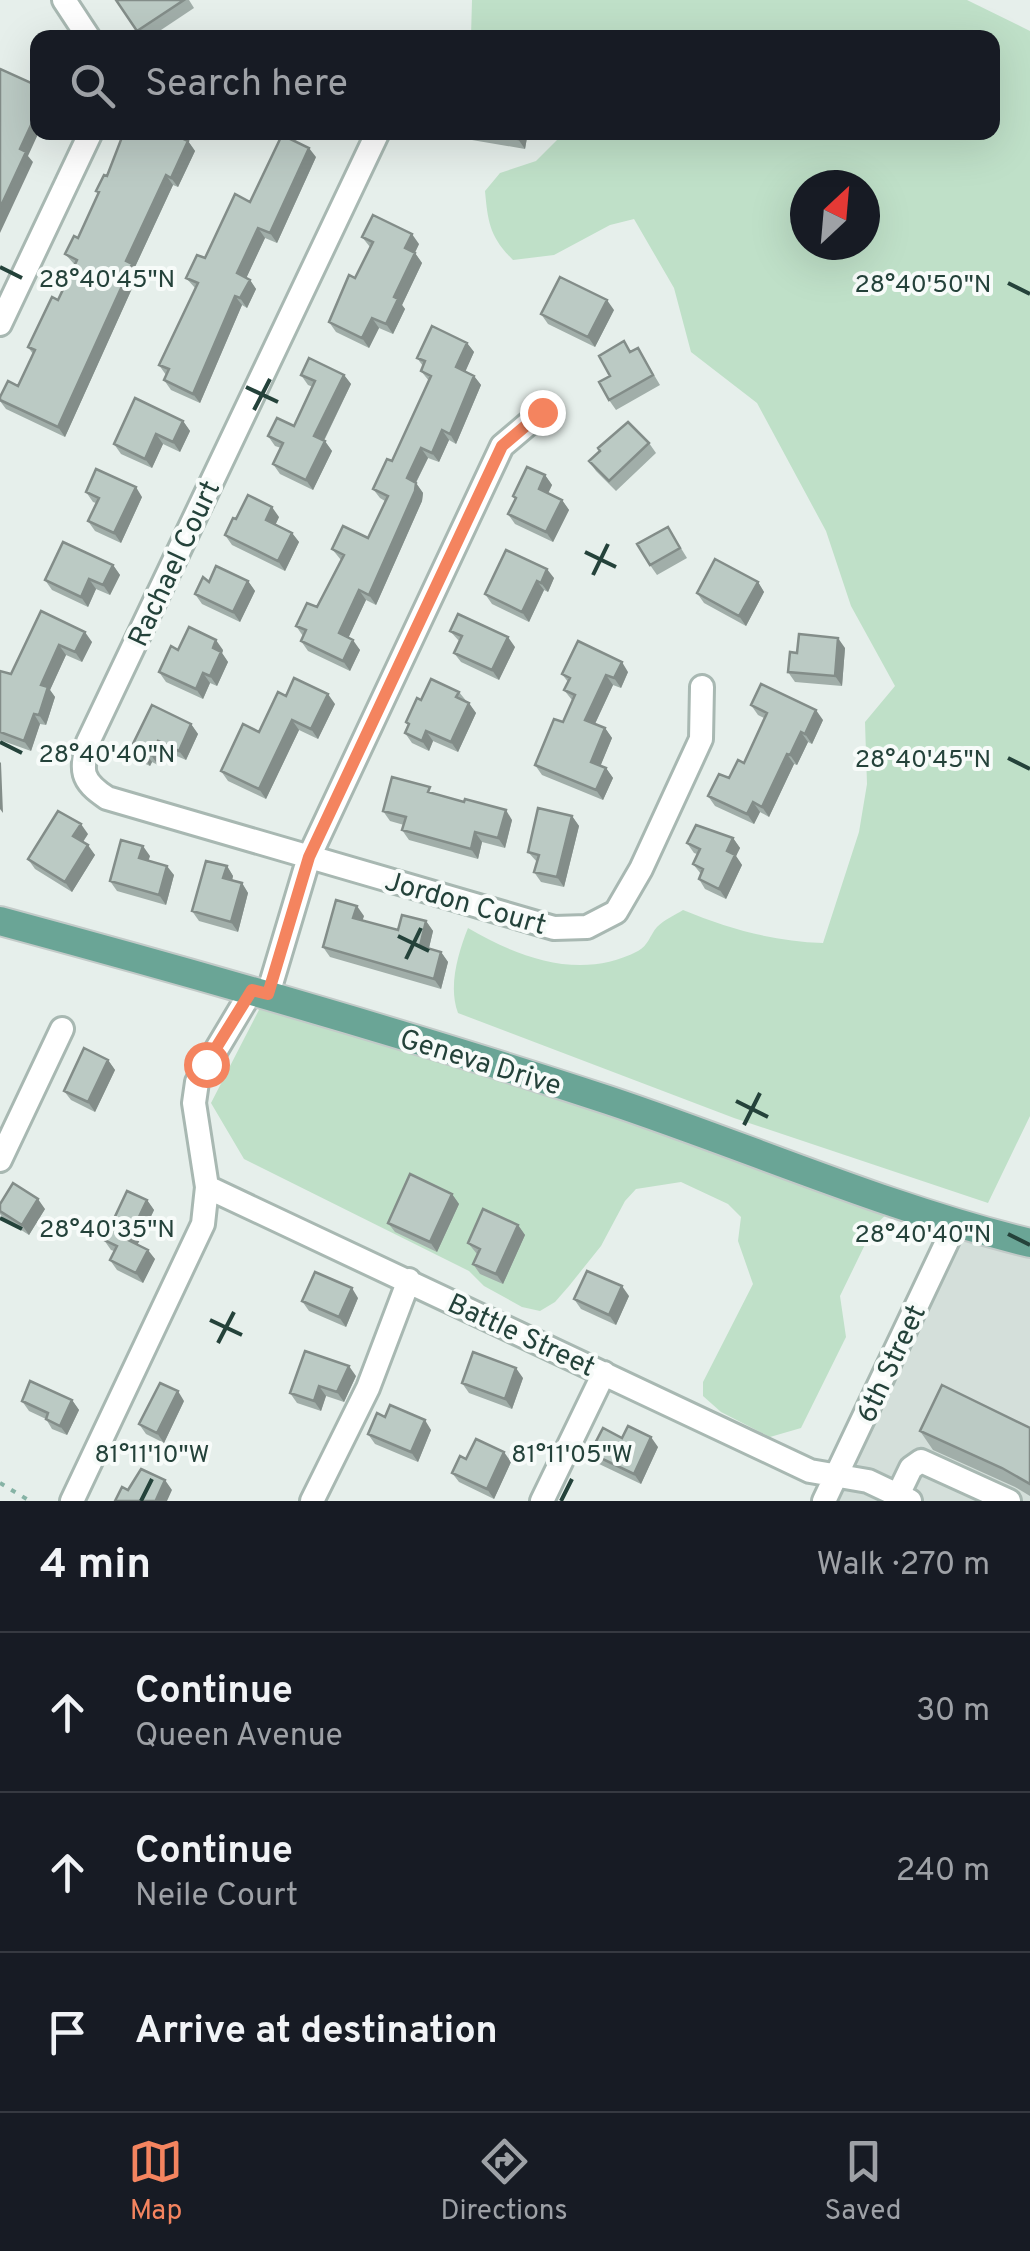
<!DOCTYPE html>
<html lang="en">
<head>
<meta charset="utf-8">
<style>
	:root { --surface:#171b24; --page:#242831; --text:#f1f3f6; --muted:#9ea1a6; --line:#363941; --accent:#f4845f }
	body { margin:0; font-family:Overpass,sans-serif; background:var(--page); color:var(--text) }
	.compass { position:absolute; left:790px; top:170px; width:90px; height:90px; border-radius:50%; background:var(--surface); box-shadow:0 10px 40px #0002; rotate:26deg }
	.stop { position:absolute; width:30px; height:30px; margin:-22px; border:8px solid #f4845f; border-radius:50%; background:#fff }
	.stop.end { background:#f4845f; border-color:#fff; box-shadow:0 2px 10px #0008 }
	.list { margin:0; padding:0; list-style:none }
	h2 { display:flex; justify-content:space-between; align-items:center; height:130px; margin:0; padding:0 40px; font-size:42px }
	h2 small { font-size:32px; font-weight:400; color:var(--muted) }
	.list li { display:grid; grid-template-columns:65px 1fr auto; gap:30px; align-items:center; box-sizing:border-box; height:160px; padding:0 40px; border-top:2px solid var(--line) }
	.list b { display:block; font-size:38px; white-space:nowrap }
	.list p { margin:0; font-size:32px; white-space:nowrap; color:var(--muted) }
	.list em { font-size:32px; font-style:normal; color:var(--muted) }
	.icon { flex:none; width:55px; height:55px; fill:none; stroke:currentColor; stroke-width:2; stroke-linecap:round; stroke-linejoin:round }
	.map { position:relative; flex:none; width:1030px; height:1501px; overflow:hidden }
	.search { position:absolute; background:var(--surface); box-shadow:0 10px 40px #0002; left:30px; right:30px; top:30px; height:110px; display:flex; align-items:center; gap:25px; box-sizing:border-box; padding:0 35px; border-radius:20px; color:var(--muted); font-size:38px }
	.sheet { height:610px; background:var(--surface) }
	nav { display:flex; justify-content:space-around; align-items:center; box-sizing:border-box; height:140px; border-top:2px solid var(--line); background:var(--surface); font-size:28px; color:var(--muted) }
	nav a { display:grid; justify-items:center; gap:5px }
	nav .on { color:var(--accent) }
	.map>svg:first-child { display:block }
	.built { fill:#d4dfda }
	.green { fill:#bfe0c8; fill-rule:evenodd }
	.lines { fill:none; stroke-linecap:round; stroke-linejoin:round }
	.minor-casing { stroke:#a8b8b2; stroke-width:28 }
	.major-casing { stroke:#c2cac8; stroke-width:32 }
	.path { stroke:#86b3a5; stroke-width:4; stroke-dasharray:5 8; stroke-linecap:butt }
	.minor { stroke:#fff; stroke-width:22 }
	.major { stroke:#6aa596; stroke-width:28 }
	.wall { fill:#a1aea9 }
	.shaded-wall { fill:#838d89 }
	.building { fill:#bbcac4; stroke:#838d89; stroke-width:2.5 }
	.route { stroke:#f4845f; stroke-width:12 }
	.ticks { fill:none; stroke:#24423a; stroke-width:4 }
	.labels { text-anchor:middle; stroke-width:8; stroke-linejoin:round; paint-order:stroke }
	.street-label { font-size:28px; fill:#24423a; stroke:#f7fbf9 }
	.ticks-label { font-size:25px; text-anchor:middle; fill:#24423a; stroke:#f7fbf9; stroke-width:8; stroke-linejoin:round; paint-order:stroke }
</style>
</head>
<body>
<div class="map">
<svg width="1030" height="1501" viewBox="0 0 1030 1501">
	<rect width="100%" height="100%" fill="#e6efeb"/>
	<path class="built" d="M961,1238l69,16v247h-195z"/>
	<path class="green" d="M472,0h495l63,31v1085l-42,87 -254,-85 -276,-105c-10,-26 0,-60 10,-85 51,30 113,53 170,23 10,-5 12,-16 19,-24 7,-7 18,-12 26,-17 46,19 89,31 140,33l36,-111 8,-48 -2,-62 30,-36 -44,-80 -25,-75 -69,-128 -66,-51 -17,-64 -40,-69 -24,6 -56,30 -41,5c-23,-23 -25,-37 -28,-69l15,-18 36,-12 28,-28 428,-1v-94l-521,-1zM865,185v60h-60v-60z
		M262,1004l344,107 282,102 -14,13 -34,70 6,41 -45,91 -31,9 -49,-25 -18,-16v-14l50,-98 -15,-43 3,-24 -13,-13 -47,-22 -45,7 -11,12 -24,45 -32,40 -14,16 -15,9 -18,-4 -38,-21 -15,-15 -225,-112 -33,-56z"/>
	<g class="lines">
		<g class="minor-casing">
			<path id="minor" d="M64,0l25,38
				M378,132l-290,610c-7,29 -8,38 19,56l447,130 33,-1 29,-15 25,-43 60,-130 1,-52
				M0,324l91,-192
				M268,994l41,-137 193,-411 40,-34
				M0,1160l62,-131
				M207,1187l603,284 58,10 42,20
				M898,1495l13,-27 10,-7 88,40
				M72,1501l131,-277 4,-37 -13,-84 3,-21 55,-92
				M312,1501l56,-113 41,-108
				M542,1501l62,-128
				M824,1501l131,-276"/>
		</g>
		<g class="major-casing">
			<path id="major" d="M0,921c204,55 407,113 608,179 141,47 278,108 422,143"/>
		</g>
		<path class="path" d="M0,1483l30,18"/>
		<use href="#minor" class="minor"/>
		<use href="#major" class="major"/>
	</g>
	<path class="wall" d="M116,0h73l5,8 -45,30h-8z
		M466,132h62l-3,17 -53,-9z
		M188,141l7,10 -17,36 -5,-2 -38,82 4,6 -74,164 -59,-28 -6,-8v-4l18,-11 15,-32 -5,-7 30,-47 17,-35 -10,-11 13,-16 21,-44 -3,-3 11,-15z
		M316,157l-39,86 -12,-5 -19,40 4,2 6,9 -9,19 -5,-3 -42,98 -29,-13 -7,-10 2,-5 -7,-10 37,-76 -10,-11 19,-20 45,-56z
		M362,237l57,7 -4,9 7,10 -20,42 3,4 -12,25 -14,-6 -10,20 -33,-16 -7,-10 26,-44 15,-31z
		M614,310l-19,37 -47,-23 -7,-10z
		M467,343l7,9 -9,19 9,5 7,9 -25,59 -7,-4 -10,22 -11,-4 -12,25 7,10 -1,8 -46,104 -10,-5 -18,38 12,12 -10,21 -42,-20 -7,-10 2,-5 -7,-10 21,-19 24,-47 -9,-11 36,-11 17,-37 -5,-3 -7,-9 19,-28 37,-80 -8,-10 2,-5 -6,-8z
		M638,348l22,37 -44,25 -7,-10 1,-24 21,-25z
		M301,375h43l7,9 -27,57 8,10 -19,39 -33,-16 -7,-10 8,-16 -6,-2 -7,-10 26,-10 19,-39 -5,-2z
		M183,421l7,10 -10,21 -17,-8 -11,24 -31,-14 -7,-10z
		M649,443l7,10 -40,38 -20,-20 -7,-10z
		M545,475l7,10 -4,9 14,6 7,10 -16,32 -38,-18 -7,-10 7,-14 -2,-4z
		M86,492l56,5 -21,46 -26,-12 -7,-10 8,-18 -3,-1z
		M279,517l-4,8 17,8 7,9 -14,29 -53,-26 -7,-10 11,-16z
		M668,527l19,31 -30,17 -7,-10z
		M506,550l48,28 -6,14 -4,-2 -15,32 -37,-18 -7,-10z
		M113,565l7,10 -10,20 -14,-6 -8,18 -36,-17 -7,-10z
		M248,581l7,10 -15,31 -38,-18 -7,-10 14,-12z
		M758,582l6,10 -18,34 -42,-23 -7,-10z
		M41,611l51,31 -10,20 -16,-7 -16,35 5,7 -9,28 -6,-1 -9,27 -31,-11v-69l11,3z
		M450,631l65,16 -16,33 -38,-18 -7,-9 5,-12z
		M845,648l-3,38 -47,-4 -7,-10 9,-19z
		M178,650h45l-1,3 6,9 -11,24 -7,-3 -7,16 -37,-17 -7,-10z
		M628,672l-7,16 -8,-3 -18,39 10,4 7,10 -12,28 6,2 7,10 -10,22 -61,-25 -7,-10 28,-43 9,-22 -8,-10 4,-8 -6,-8z
		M459,692l17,21 -18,39 -25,-11 -4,10 -17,-8 -7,-10 3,-7 -2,-4 15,-22z
		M286,696l49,8 -17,35 -19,-9 -33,69 -38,-18 -7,-10 38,-39z
		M751,705l72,15 -11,24 -4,-2 -11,23 -3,-1 -25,53 -9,-5 -6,12 -39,-18 -7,-10 36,-33 20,-45 -6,-3z
		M191,724l7,10 -12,26 -21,-9 -7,14 -6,-3 -2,4 -13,-6 -7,-10z
		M434,794l78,26 -7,28 -23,-6 -4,17 -69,-19 -7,-10 2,-5 -14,-4 -7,-10z
		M572,816l7,10 -15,61 -23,-5 -7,-10 3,-10 -9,-10z
		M88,834l-5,8 12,13 -23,37 -37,-23 -7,-10z
		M733,838l7,10 -4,8 6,9 -16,34 -21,-10 -6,-10 2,-5 -8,-10 4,-10 -3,-1 -7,-10z
		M150,856l-2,4 26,15 -8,30 -49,-14 -7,-10z
		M227,866l6,10 -1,5 10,2 6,10 -10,39 -39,-11 -7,-10z
		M364,916l-2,4 36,10 28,-9 7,10 -4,17 12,4 7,10 -7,27 -111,-32 -7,-10z
		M108,1060l7,10 -20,42 -24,-12 -7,-9z
		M452,1194l7,10 -22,48 -42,-20 -7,-9z
		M147,1200l7,10 -17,35 18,14 -12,24 -26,-13 -7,-10 4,-9 -3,-1 -7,-10z
		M0,1204l45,5 -16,26 -25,-16 -4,-5z
		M518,1225l7,10 -22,49 -23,-10 -7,-10 4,-10 -9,-11z
		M629,1296l-13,29 -35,-16 -7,-10z
		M358,1298l-12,29 -37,-16 -7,-10z
		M356,1376l-12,26 -18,-6 -5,15 -24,-8 -7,-10z
		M523,1378l-11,31 -43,-16 -7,-10z
		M72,1400l7,10 -12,25 -15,-6 -6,-10 -17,-8 -7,-10z
		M184,1401l-20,42 -18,-9 -7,-10z
		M385,1417l46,13 -13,32 -43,-18 -7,-10z
		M1030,1428v68l-15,-9 -82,-37 -13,-19z
		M622,1438l36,9 -17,37 -44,-21 -7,-10z
		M511,1462l-17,37 -35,-17 -7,-9z"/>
	<path class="shaded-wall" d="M38,110v22h1l-11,24 5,6 -33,71v-25l20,-59z
		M519,132h9l-3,17 -7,-10z
		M188,141l7,10 -17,36 -7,-9z
		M309,148l7,9 -39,86 -7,-10z
		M166,175l7,10 -38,82 4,6 -74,164 -7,-10 68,-166z
		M258,228l7,10 -21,45 -7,-10z
		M412,234l7,10 -7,14 -7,-10z
		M415,253l7,10 -20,42 3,4 -12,25 -7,-10 8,-27z
		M250,280l6,9 -9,19 -7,-10z
		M235,296l7,9 -42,98 -7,-9z
		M607,300l7,10 -19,37 -7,-10z
		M372,318l7,10 -10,20 -7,-10z
		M467,343l7,9 -11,25 -7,-10z
		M344,375l7,9 -30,62 -7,-10z
		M474,376l7,9 -25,59 -6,-10z
		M183,421l7,10 -10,21 -7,-10z
		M442,430l7,10 -10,22 -7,-9z
		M156,434l7,10 -11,24 -7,-9z
		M325,441l7,10 -19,39 -7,-10z
		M421,448l7,10 -15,30 -6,-10z
		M545,475l7,10 -7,14 -6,-10z
		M416,483l7,10 -1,8 -46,104 -7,-10z
		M136,487l6,10 -21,46 -7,-10z
		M562,500l7,10 -16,32 -7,-10z
		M272,507l7,10 -6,13 -7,-10z
		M292,533l7,9 -14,29 -7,-10z
		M113,565l7,10 -10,20 -7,-10z
		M547,569l7,9 -6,14 -7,-9z
		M89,579l7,10 -8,18 -7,-10z
		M248,581l7,10 -15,31 -7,-10z
		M537,581l7,9 -15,32 -7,-10z
		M758,582l6,10 -18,34 -7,-10z
		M359,590l7,10 -20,43 -7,-10z
		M85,632l7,10 -10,20 -7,-10z
		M508,637l7,10 -16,33 -7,-10z
		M838,638l7,10 -3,38 -7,-10z
		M216,640l7,10 -1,3 6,9 -11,24 -7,-10 3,-28z
		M353,640l7,10 -10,21 -7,-10z
		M59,645l7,10 -16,35 5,7 -9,28 -7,-10 2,-30z
		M622,662l6,10 -7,16 -7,-10z
		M203,673l7,10 -7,16 -7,-10z
		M606,675l7,10 -21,45 -7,-10z
		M328,694l7,10 -17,35 -7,-10z
		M469,703l7,10 -18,39 -7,-10z
		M816,710l7,10 -11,24 -7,-10z
		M34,714l6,10 -9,27 -7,-10z
		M292,720l7,10 -33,69 -7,-10z
		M191,724l7,10 -12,26 -7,-9z
		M605,728l7,10 -14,34 -7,-10z
		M426,731l7,10 -4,10 -7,-10z
		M801,732l7,10 -11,23 -7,-10z
		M158,741l7,10 -7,14 -7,-10z
		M145,752l7,10 -2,4 -7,-10z
		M787,754l7,10 -25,53 -7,-10z
		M0,762l1,1 2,50 -3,-4z
		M606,768l7,10 -10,22 -7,-10z
		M753,802l7,10 -6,12 -7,-10z
		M506,810l6,10 -7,28 -7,-10z
		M572,816l7,10 -15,61 -7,-10z
		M81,824l7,10 -8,12 -7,-10z
		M475,832l7,10 -4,17 -7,-10z
		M733,838l7,10 -4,8 6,9 -16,34 -7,-10 8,-38z
		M88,845l7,10 -23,37 -7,-10z
		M143,846l7,10 -4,12 -7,-10z
		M167,866l7,9 -8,30 -7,-10z
		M227,866l6,10 -3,12 -7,-10z
		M242,883l6,10 -10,39 -7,-10z
		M357,906l7,10 -4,12 -7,-10z
		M426,921l7,10 -6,25 -7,-10z
		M441,952l7,10 -7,27 -7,-10z
		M108,1060l7,10 -20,42 -7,-10z
		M452,1194l7,10 -22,48 -7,-10z
		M38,1199l7,10 -16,26 -7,-10z
		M147,1200l7,10 -19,40 -7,-10z
		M518,1225l7,10 -22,49 -7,-10z
		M148,1250l7,9 -12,24 -7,-10z
		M622,1286l7,10 -13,29 -7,-10z
		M352,1288l6,10 -12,29 -7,-10z
		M349,1366l7,10 -12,26 -7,-10z
		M516,1368l7,10 -11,31 -7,-10z
		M319,1386l7,10 -5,15 -7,-10z
		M178,1391l6,10 -20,42 -7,-10z
		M72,1400l7,10 -12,25 -7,-9z
		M425,1420l6,10 -13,32 -7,-10z
		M651,1437l7,10 -17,37 -7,-10z
		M504,1452l7,10 -17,37 -7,-10z
		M165,1480l7,10 -5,11h-10l-1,-1z"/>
	<path class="building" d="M116,0h68l-47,31z
		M0,69l38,17v24l-18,39 6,3 -26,56z
		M124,132h45l19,9 -17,37 -5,-3 -40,86 6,3 -74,163 -58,-27v-3l8,-16 10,5 17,-36 -7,-3 24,-50 6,3 19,-40 -12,-6 9,-18 4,2 21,-46 -3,-1 8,-16 3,1z
		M477,132h42l-1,7z
		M282,135l27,13 -39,85 -12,-5 -21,45 13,7 -10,18 -5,-2 -42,98 -29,-14 5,-11 -10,-4 39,-82 -12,-5 11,-23 8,3 30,-64 15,8z
		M373,215l39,19 -7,14 10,5 -21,44 4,2 -12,25 -14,-6 -10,20 -33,-16 20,-47 6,3 18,-36 -11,-5z
		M560,277l47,23 -19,37 -47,-23z
		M432,326l35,17 -11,24 18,9 -24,58 -8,-4 -10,23 -11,-5 -14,30 9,5 -1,8 -46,104 -10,-5 -20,43 14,7 -10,21 -42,-20 5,-11 -10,-4 11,-23 10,4 27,-52 -12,-6 11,-23 25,12 20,-42 -15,-7 14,-30 5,2 39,-85 -10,-5 4,-10 -8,-3z
		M624,341l6,11 8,-4 15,27 -44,25 -10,-18 11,-6 -11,-20z
		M309,358l35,17 -30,61 11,5 -19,39 -33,-16 10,-21 -15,-7 9,-18 17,8 21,-45 -14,-6z
		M135,398l48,23 -10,21 -17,-8 -11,25 -31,-15z
		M628,422l21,21 -40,38 -20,-20 11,-10 -2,-3z
		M527,467l18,8 -6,14 23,11 -16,32 -38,-18 8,-16 -3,-2z
		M96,469l40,18 -22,46 -26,-12 11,-23 -13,-6z
		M248,495l24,12 -6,13 26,13 -14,28 -53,-26 8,-17 3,1z
		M668,527l12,21 -30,17 -13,-21z
		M63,542l50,23 -10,20 -14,-6 -8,18 -36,-17z
		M506,550l41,19 -6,14 -4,-2 -15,31 -37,-18z
		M715,559l43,23 -19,34 -42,-23z
		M216,566l32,15 -15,31 -38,-18 8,-17 6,5z
		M41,611l44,21 -10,20 -16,-7 -18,40 7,2 -9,28 -5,-1 -10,27 -24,-9v-61l11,3z
		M458,614l50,23 -16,33 -38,-17 8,-17 -12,-5z
		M189,627l27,13 -3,8 8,4 -11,24 -7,-3 -7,16 -37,-17 12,-26 7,4z
		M799,634l39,4 -3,38 -47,-4 2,-20 7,1z
		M578,641l44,21 -8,16 -8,-3 -21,45 20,8 -14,34 15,6 -10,22 -61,-25 19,-46 9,3 12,-27 -11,-5 6,-12 -8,-4z
		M294,678l34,16 -17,35 -19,-9 -33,69 -38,-18 22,-47 16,8 19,-40 8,4z
		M431,679l28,13 -3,5 13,6 -18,39 -25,-11 -4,10 -17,-8 4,-9 -3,-2 11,-24 4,2z
		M761,684l55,26 -11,24 -4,-2 -11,23 -3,-1 -25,53 -9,-5 -6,12 -39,-18 11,-22 10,4 9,-18 6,3 23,-50 -16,-8z
		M152,705l39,19 -12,27 -21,-10 -7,14 -6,-3 -2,4 -13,-6z
		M392,777l38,10 -2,5 36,10 1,-3 41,11 -8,28 -23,-6 -4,17 -69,-19 4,-13 -23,-6z
		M538,808l34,8 -15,61 -23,-5 5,-17 -11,-3z
		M58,811l23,13 -8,12 15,9 -23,37 -37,-23z
		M696,825l37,13 -6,13 8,4 -16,34 -20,-10 4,-10 -10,-5 7,-15 -13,-6z
		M121,840l22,6 -4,12 28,8 -8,29 -49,-14z
		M206,861l21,5 -4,12 19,5 -11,39 -39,-11z
		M336,900l21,6 -4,12 45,12 4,-15 24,6 -6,25 21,6 -7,27 -111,-32z
		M84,1048l24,12 -20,42 -24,-11z
		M410,1174l42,20 -22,48 -42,-19z
		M13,1183l25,16 -16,26 -22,-14v-7z
		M127,1191l20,9 -19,40 20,10 -12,23 -26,-13 7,-14 -13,-6z
		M483,1209l35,16 -22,49 -23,-10 7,-15 -12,-6z
		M587,1271l35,15 -13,29 -35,-16z
		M315,1272l37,16 -13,29 -37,-16z
		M305,1351l44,15 -12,26 -18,-6 -5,15 -24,-8z
		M473,1352l43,16 -11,31 -43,-16z
		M30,1381l42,19 -12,26 -14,-7 2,-6 -26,-12z
		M160,1383l18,8 -21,42 -18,-9z
		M942,1385l88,43v56l-28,-16 -82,-37z
		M390,1405l35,15 -14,32 -43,-18 9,-21 8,4z
		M628,1426l23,11 -17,37 -44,-21 13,-25 19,10z
		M476,1439l28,13 -17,37 -35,-16 8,-17 6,3z
		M141,1469l24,11 -9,20 3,1h-44l7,-14 6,3z"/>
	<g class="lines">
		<path class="route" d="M206,1064l46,-74 16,4 41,-137 193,-411 40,-34"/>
	</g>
	<path class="ticks" d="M0,267l22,11M1008,283l22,11M246,387l32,15M254,410l16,-31M585,552l31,15M593,575l15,-31M0,742l22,11M1008,758l22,11M398,936l31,15M406,959l15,-31M736,1101l32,16M744,1125l16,-32M0,1218l22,11M1008,1234l22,11M210,1320l32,15M218,1343l16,-31M141,1501l11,-22M561,1501l11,-22"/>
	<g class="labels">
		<g class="street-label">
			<text transform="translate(173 563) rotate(-65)" y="10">Rachael Court</text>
			<text transform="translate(466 902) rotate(16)" y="10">Jordon Court</text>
			<text transform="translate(481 1061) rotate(17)" y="10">Geneva Drive</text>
			<text transform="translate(522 1334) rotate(25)" y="10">Battle Street</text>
			<text transform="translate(890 1363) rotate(-65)" y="10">6th Street</text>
		</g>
	</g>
	<g class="ticks-label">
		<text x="107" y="287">28°40'45"N</text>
		<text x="923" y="292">28°40'50"N</text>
		<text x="107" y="762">28°40'40"N</text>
		<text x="923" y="767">28°40'45"N</text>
		<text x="107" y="1237">28°40'35"N</text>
		<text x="923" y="1242">28°40'40"N</text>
		<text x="152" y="1462">81°11'10"W</text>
		<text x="572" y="1462">81°11'05"W</text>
	</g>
</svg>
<svg class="compass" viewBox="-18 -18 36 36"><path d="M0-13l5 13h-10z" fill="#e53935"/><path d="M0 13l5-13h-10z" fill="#9ea1a6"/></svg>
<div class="stop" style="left:206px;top:1064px"></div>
<div class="stop end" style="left:542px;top:412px"></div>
<div class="search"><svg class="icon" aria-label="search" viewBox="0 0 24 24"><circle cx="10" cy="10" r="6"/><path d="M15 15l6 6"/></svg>Search here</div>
</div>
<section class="sheet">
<h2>4 min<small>Walk · 270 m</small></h2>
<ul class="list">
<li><svg class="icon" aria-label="ahead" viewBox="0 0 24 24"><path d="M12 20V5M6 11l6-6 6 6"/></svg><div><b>Continue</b><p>Queen Avenue</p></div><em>30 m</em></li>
<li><svg class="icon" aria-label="ahead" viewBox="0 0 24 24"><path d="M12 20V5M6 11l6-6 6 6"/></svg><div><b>Continue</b><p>Neile Court</p></div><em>240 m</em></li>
<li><svg class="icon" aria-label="arrive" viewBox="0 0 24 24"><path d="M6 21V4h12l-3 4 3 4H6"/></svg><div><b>Arrive at destination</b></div></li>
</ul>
</section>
<nav>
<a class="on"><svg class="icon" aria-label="map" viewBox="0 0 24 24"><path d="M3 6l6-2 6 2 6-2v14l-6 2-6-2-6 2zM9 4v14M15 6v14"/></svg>Map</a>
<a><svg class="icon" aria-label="directions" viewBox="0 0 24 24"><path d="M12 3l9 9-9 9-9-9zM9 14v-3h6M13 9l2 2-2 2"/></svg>Directions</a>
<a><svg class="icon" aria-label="saved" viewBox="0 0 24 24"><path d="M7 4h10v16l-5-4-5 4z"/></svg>Saved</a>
</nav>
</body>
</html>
